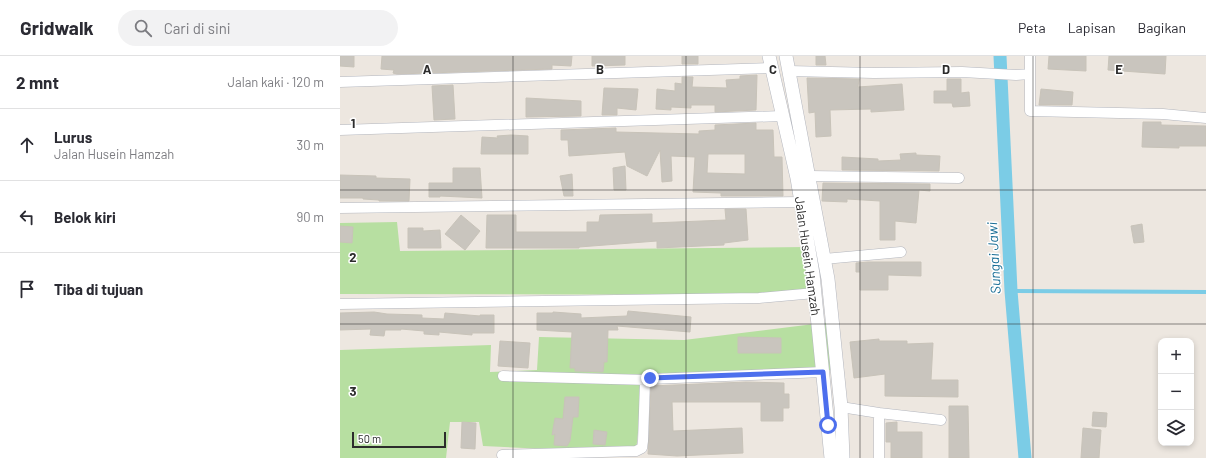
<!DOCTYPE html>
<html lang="id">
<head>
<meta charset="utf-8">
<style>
	:root { --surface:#fff; --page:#f2f2f3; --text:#2b2b33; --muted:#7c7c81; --line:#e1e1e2 }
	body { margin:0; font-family:Barlow,sans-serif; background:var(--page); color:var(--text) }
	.controls { position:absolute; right:12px; bottom:12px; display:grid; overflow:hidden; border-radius:8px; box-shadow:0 2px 6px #0003 }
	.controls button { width:36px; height:36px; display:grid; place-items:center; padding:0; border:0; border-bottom:1px solid var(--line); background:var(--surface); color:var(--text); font:20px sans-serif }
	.scale { position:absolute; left:12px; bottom:10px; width:94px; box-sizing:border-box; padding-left:4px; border:2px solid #2c2c2c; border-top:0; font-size:11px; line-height:14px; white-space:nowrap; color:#2c2c2c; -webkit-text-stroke:3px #fff; paint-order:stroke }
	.stop { position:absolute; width:12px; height:12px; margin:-9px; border:3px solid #4d6fed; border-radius:50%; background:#fff }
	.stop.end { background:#4d6fed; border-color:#fff; box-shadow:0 1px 4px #0008 }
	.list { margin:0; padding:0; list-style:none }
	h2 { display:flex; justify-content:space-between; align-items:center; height:52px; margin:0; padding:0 16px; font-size:17px }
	h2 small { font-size:13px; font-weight:400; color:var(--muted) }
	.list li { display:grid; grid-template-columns:26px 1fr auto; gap:12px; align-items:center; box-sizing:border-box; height:72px; padding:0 16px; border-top:1px solid var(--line) }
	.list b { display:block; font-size:15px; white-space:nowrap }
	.list p { margin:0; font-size:13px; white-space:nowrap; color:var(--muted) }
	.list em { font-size:13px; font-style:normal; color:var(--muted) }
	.icon { flex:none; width:22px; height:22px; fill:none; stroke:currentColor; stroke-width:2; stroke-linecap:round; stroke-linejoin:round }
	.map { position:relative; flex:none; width:866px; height:402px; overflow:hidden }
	header { display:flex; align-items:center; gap:24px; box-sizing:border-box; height:56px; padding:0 20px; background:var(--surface); border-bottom:1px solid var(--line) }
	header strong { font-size:19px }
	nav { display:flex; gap:22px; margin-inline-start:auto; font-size:14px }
	.search { width:280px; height:36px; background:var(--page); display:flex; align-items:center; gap:10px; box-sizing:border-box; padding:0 14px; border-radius:22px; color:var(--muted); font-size:15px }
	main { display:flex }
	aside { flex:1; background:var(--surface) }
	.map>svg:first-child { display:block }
	.green { fill:#b7dfa1 }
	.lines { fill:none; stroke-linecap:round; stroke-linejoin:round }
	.stream { stroke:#7bcce6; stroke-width:4 }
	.canal { stroke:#7bcce6; stroke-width:13 }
	.building { fill:#c9c5be; stroke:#c8c3b9; fill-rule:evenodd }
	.minor-casing { stroke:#b3b6be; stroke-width:11 }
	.tertiary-casing { stroke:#b3b6be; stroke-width:14 }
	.minor { stroke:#fff; stroke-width:10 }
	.tertiary { stroke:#fff; stroke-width:13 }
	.route { stroke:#4d6fed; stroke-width:5 }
	.grid { fill:none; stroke:#2c2c2c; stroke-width:1; stroke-opacity:0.55 }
	.labels { text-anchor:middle; stroke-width:3; stroke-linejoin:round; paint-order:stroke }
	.street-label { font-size:13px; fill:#2c2c2c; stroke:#fff }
	.water-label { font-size:14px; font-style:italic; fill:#186d95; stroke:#fff }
	.grid-label { font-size:13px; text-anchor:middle; font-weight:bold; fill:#2c2c2c; stroke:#fff; stroke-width:3; stroke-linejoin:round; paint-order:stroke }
</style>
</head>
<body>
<header>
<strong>Gridwalk</strong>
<div class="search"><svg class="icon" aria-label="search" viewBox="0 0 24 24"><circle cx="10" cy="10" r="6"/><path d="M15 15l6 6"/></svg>Cari di sini</div>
<nav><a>Peta</a><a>Lapisan</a><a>Bagikan</a></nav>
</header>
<main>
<aside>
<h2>2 mnt<small>Jalan kaki · 120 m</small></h2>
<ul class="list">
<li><svg class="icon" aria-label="ahead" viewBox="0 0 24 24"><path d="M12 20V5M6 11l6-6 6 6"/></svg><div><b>Lurus</b><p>Jalan Husein Hamzah</p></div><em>30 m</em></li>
<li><svg class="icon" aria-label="left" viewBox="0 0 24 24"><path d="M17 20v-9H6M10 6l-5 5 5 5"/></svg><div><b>Belok kiri</b></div><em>90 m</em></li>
<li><svg class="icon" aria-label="arrive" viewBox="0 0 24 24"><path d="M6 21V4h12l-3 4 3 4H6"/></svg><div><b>Tiba di tujuan</b></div></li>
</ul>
</aside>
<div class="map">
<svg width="866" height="402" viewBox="0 0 866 402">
	<rect width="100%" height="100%" fill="#ede7e0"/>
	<path class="green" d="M57,166l3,29 406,-4 7,48 -473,-1v-71z
		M490,266l5,48 -191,7 -8,74h-46l-107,-5 -4,-24h-29l-4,36h-106v-108l151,-5 -1,27 47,-2 2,-33 145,3z"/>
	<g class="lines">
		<path class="stream" d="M671,235l195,1"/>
		<path class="canal" d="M660,0l11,235 14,167"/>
	</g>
	<path class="building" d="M0,0h14v11l-14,-1z
		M42,0h190l-1,10 -19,-1v4l-155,5 -4,-1 1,-3 -13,-1z
		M252,0h33v9l-33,1z
		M342,0h16v8h-16z
		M476,0h9l1,9h-10z
		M709,0h37v15l-38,-2z
		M769,0h57l-1,18 -57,-4z
		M417,19l-1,35 -41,2v-7h-24v3l-20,-1v3l-15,-1 1,-20 18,2v-8l7,1v-7h11l-1,10 35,1 -1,-8 14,-1v-3z
		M467,22l52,1 -1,8 44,-3 2,26 -33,2v-3l-41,1 1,26 -15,1 -1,-25 -6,1z
		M607,23h14v14l8,-1 1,14 -17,1 -1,-4h-18v-12h13z
		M113,29l2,34 -21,1 -2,-34z
		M264,32l34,1 -2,21 -19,-2v7h-15z
		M701,33l32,3 -1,13h-33z
		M186,42l55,3v15l-55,1z
		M803,66h18v3l45,1v20h-27v2l-37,-1z
		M416,67v7h17l1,27h8l1,39h-62v-3l-28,-1 2,-35 -24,-1 1,25 -10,1 -2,-32 -13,26 -20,-10 -2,-14 -56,4 -1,-16h-7v-10l55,-2v4l83,2v-3l16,-1v-5zM368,98h37v20l-38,-1z
		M171,79l17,1v18h-47l1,-17 16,1 -1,-2z
		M576,97v2l24,1 -1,15 -97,-1v-13l36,2v2l23,-1 -1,-6z
		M285,110l1,24h-12l-1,-22z
		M113,112h27l2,30 -42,-2v1h-11v-14h24z
		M232,118l1,22h-9l-4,-20z
		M0,119l36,1v2l34,1 -1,22h-30v-1l-16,-1v-1h-23z
		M483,127l107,1v7l-11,-1 -3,33 -21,-2v19h-15v-39l-33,-2v3l-25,-1z
		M385,153h21l2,31 -24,3v2l-67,3v-7l-78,6v1h-93l1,-33h29v17h71v-10h12l1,-7 52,-1v9l74,-3z
		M121,159l19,16 -15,19 -20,-16z
		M802,168l2,18 -10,1 -3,-17z
		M0,170l13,1 -1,16 -12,-1z
		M68,172h15v3l17,-1 1,18h-33z
		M528,206h53v14l-33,-1v15h-28v-18h-4v-9z
		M288,255l63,6 -1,15 -73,-6 1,4h-10l-1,32h-3l-1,10 -28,-1v-3h-5l2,-36 -35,-2v-17h16v-1l28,2v4l46,-2z
		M34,256l13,2 35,1v3l22,1 1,-6 35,3v-1h14v18h-22v2l-33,-3v3l-15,-1v-3l-23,-2v1h-16l-1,6 -14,-1 1,-6 -31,1v-17z
		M398,281l43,1v15h-43z
		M539,283v2h28v3l26,-1 -2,37h27v17l-73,-1v-22l-31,4 -4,-36z
		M160,285l30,2 -2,25 -30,-2z
		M406,326l38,1v11h5v14h-6v13h-22v-19h-89l1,29 69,-3 1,25 -66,3 -29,-2 3,-68z
		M225,341h14l-1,20h-5l-3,24 -3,5 -13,-1 1,-11 -3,1 3,-17 8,1z
		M609,350h19l1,52h-20z
		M753,356l14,1 -1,14 -14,-1z
		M122,366l14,1 -1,26 -14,-1z
		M557,366v10h25v26h-31v-16h-5v-19z
		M743,372l18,2 -2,28h-18z
		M254,374l13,2 -2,13 -12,-1z"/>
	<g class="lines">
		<g class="minor-casing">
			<path id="minor" d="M449,15l85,2 88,-1 54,3 14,-1v-18
				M690,18v37l133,3 43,4
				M0,26l431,-14
				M0,74l442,-14
				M469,120l150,2
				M0,152l460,-6
				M484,203l77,-7
				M0,248l419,-6 56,-5
				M163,320l145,4
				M501,351l38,6v45
				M539,357l62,7
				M162,399l134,-4 6,-3 1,-7 2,-59 5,-3 173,-7"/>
		</g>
		<g class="tertiary-casing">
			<path id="tertiary" d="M429,0l28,122 16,96 18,184
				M446,0l42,223 13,128 2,51"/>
		</g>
		<use href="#minor" class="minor"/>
		<use href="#tertiary" class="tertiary"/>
	</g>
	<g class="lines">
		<path class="route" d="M310,322l173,-6 5,53"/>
	</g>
	<path class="grid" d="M173,0v402M346,0v402M520,0v402M693,0v402M0,134h866M0,268h866"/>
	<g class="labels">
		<g class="street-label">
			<text transform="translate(468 200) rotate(82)" y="5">Jalan Husein Hamzah</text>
		</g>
		<g class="water-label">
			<text transform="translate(654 202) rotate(-93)" y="5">Sungai Jawi</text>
		</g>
	</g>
	<g class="grid-label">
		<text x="87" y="18">A</text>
		<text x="260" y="18">B</text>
		<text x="433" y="18">C</text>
		<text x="606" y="18">D</text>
		<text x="779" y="18">E</text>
		<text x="13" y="72">1</text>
		<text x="13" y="206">2</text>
		<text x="13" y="340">3</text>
	</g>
</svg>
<div class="controls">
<button>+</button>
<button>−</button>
<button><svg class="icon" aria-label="layers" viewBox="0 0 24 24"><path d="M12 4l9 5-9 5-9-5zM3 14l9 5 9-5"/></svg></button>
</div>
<div class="scale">50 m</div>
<div class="stop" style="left:488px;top:369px"></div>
<div class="stop end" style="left:310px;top:322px"></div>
</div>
</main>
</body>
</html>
